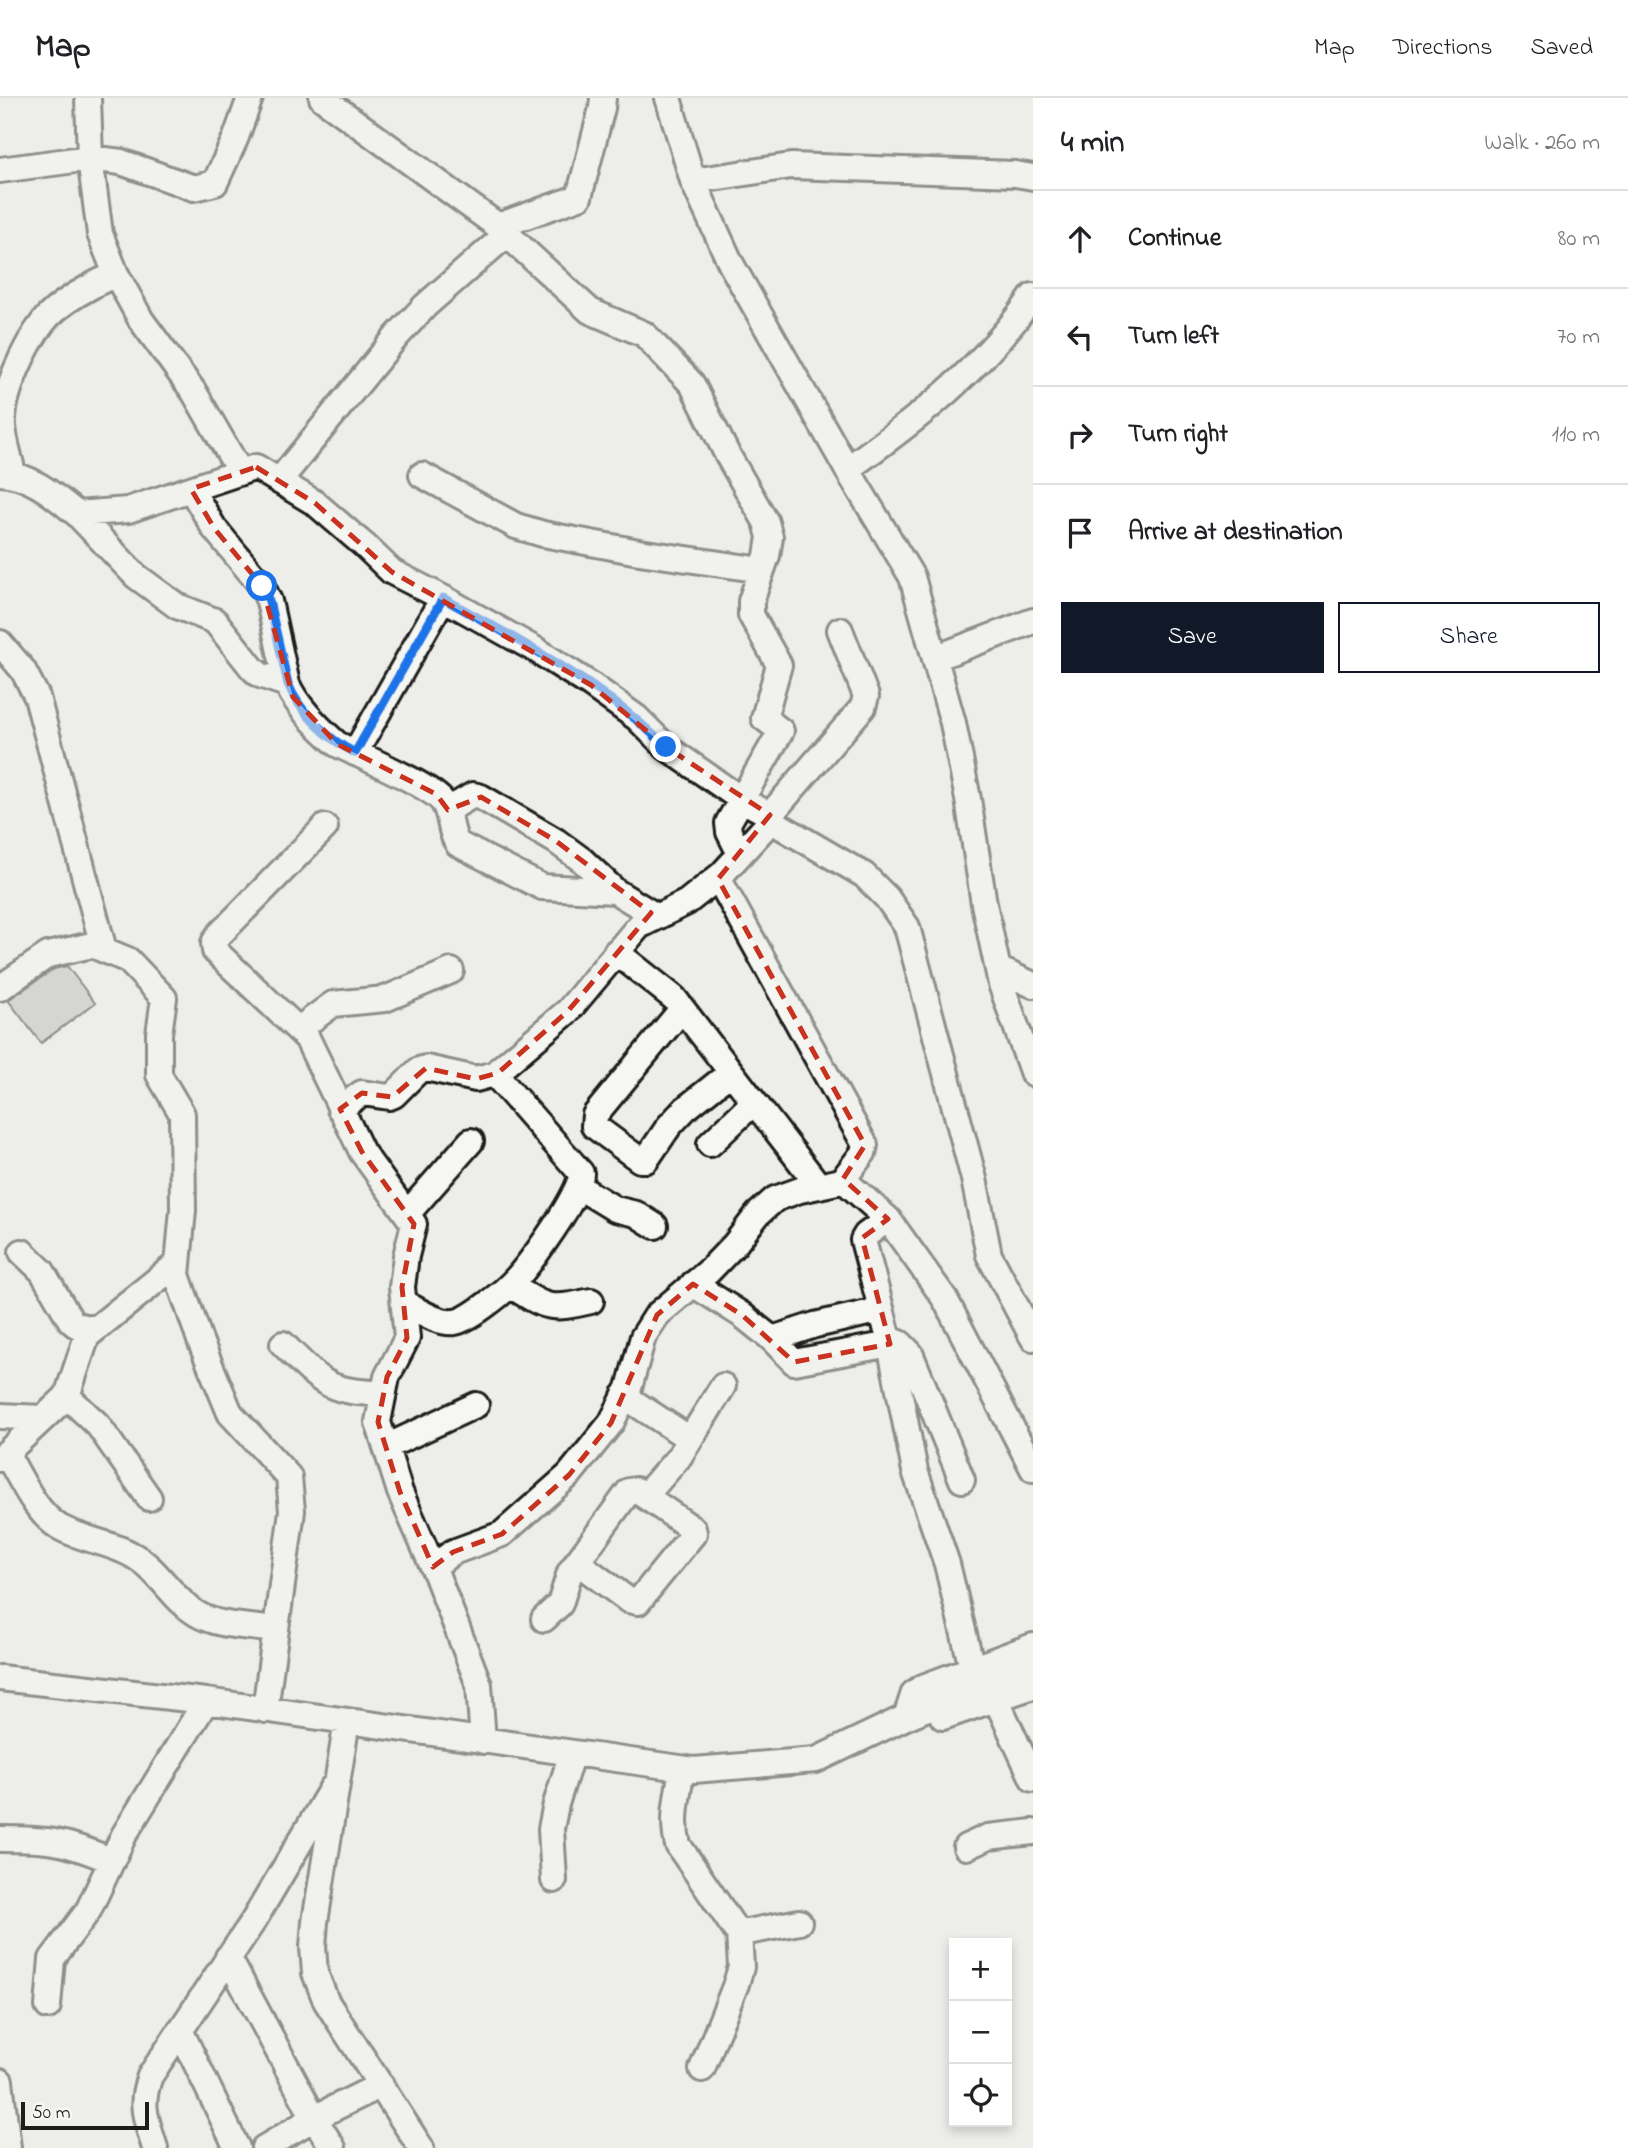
<!DOCTYPE html>
<html lang="en">
<head>
<meta charset="utf-8">
<style>
	:root { --surface:#fff; --page:#f6f6f6; --text:#202124; --muted:#757577; --line:#e0e0e0; --accent:#111827 }
	body { margin:0; font-family:"Indie Flower",sans-serif; background:var(--page); color:var(--text) }
	.controls { position:absolute; right:21px; bottom:21px; display:grid; overflow:hidden; border-radius:0px; box-shadow:0 4px 10px #0003 }
	.controls button { width:63px; height:63px; display:grid; place-items:center; padding:0; border:0; border-bottom:2px solid var(--line); background:var(--surface); color:var(--text); font:35px sans-serif }
	.scale { position:absolute; left:21px; bottom:18px; width:128px; box-sizing:border-box; padding-left:7px; border:4px solid #1c1c1c; border-top:0; font-size:19px; line-height:24px; white-space:nowrap; color:#1c1c1c; -webkit-text-stroke:5px #f6f6f2; paint-order:stroke }
	.stop { position:absolute; width:21px; height:21px; margin:-16px; border:5px solid #1a73e8; border-radius:50%; background:#fff }
	.stop.end { background:#1a73e8; border-color:#fff; box-shadow:0 2px 7px #0008 }
	.list { margin:0; padding:0; list-style:none }
	h2 { display:flex; justify-content:space-between; align-items:center; height:91px; margin:0; padding:0 28px; font-size:30px }
	h2 small { font-size:23px; font-weight:400; color:var(--muted) }
	.list li { display:grid; grid-template-columns:46px 1fr auto; gap:21px; align-items:center; box-sizing:border-box; height:98px; padding:0 28px; border-top:2px solid var(--line) }
	.list b { display:block; font-size:26px; white-space:nowrap }
	.list em { font-size:23px; font-style:normal; color:var(--muted) }
	.actions { display:flex; gap:14px; padding:21px 28px }
	.actions a { flex:1; padding:16px 0; border:2px solid var(--accent); border-radius:0px; text-align:center; font-size:24px; color:var(--accent) }
	.actions .main { background:var(--accent); color:#fff }
	.icon { flex:none; width:38px; height:38px; fill:none; stroke:currentColor; stroke-width:2; stroke-linecap:round; stroke-linejoin:round }
	.map { position:relative; flex:none; width:1033px; height:2050px; overflow:hidden }
	header { display:flex; align-items:center; gap:42px; box-sizing:border-box; height:98px; padding:0 35px; background:var(--surface); border-bottom:2px solid var(--line) }
	header strong { font-size:33px }
	nav { display:flex; gap:38px; margin-inline-start:auto; font-size:24px }
	main { display:flex }
	aside { flex:1; background:var(--surface) }
	.map>svg:first-child { display:block }
	.building { fill:#b9b9b6; stroke:#1c1c1c; stroke-width:2 }
	.lines { fill:none; stroke-linecap:round; stroke-linejoin:round }
	.minor-casing { stroke:#1c1c1c; stroke-width:30 }
	.minor { stroke:#f6f6f2; stroke-width:24 }
	.route { stroke:#1a73e8; stroke-width:9 }
	.marked { fill:none; stroke:#c8321e; stroke-width:5; stroke-dasharray:14 9; stroke-linejoin:round }
</style>
</head>
<body>
<header>
<strong>Map</strong>
<nav><a>Map</a><a>Directions</a><a>Saved</a></nav>
</header>
<main>
<div class="map">
<svg width="1033" height="2050" viewBox="0 0 1033 2050">
	<rect width="100%" height="100%" fill="#edede9"/>
	<filter id="ink" filterUnits="userSpaceOnUse"><feTurbulence type="fractalNoise" baseFrequency=".0143" numOctaves="2"/><feDisplacementMap in="SourceGraphic" scale="14" xChannelSelector="R" yChannelSelector="G"/><feConvolveMatrix kernelMatrix="1 2 1 2 8 2 1 2 1" color-interpolation-filters="sRGB"/></filter>
	<g filter="url(#ink)">
		<path class="building" d="M67,868l28,37 -54,40 -33,-43 46,-31z"/>
		<g class="lines">
			<g class="minor-casing">
				<path id="minor" d="M88,0l2,60 31,4 73,26 21,-5 21,-46 14,-39
					M322,0l176,128 81,-29 23,-89 1,-10
					M668,0l25,83 38,83 116,205 65,108 41,146 15,76 16,105 17,80 32,90
					M0,72l90,-12 10,76 16,40 25,46 53,72 46,80
					M693,83l98,-15 224,8 18,3
					M498,128l92,85 54,23 48,50 35,70 39,68 4,15 -3,19 -16,45v14l28,50 -15,53 17,13 -53,92 1,9 11,22
					M847,371c70,-49 137,-102 186,-173
					M0,375c30,1 55,23 77,41l51,-4 128,-43 59,36 50,43 27,26 51,26 93,52 55,35 46,33 29,29 76,53 28,15v5l-4,6 -45,49 1,10 143,260 -2,8 -16,21 1,10 40,35 57,80 88,170
					M13,376c-3,-16 -9,-33 -10,-48 -2,-30 22,-81 41,-105 14,-18 51,-38 72,-47
					M422,377l94,51 27,8 96,18 123,18
					M279,383l118,-145 28,-30 82,-72
					M191,391l23,39 48,58 7,15 18,83c10,23 32,44 50,60 23,12 94,41 106,58 9,13 6,30 15,42l84,43 73,4 41,25
					M77,416l59,62 41,30 38,15 38,48 7,6 27,9
					M0,545l23,27 14,27 67,253
					M935,560l98,-37
					M355,655l88,-155
					M448,712l25,-15 8,2 75,44 26,19 33,31
					M770,717l93,-108 3,-11 -26,-66
					M770,722l94,55 23,23 20,29 67,252 15,76 44,83
					M325,729l-107,109 -4,7 1,8 92,87 55,114 52,72 -8,32 -4,31 5,51 -20,39 -9,45 22,70 37,84 42,109 4,56
					M616,854l58,46 145,188
					M998,871l35,16
					M0,890l48,-33 44,-10 36,15 36,38 -5,36v41l23,39 1,96 -6,65 24,68 29,70 59,64 3,34 -27,199
					M682,911l-87,106 -1,11 46,34h6l23,-34 16,-17 45,-36
					M299,931l34,-25 52,-5 66,-28
					M340,1011l22,-16 27,4 5,-2 25,-25 7,-2 50,11 22,-6
					M710,1046l44,-42
					M579,1089l36,22 21,5 19,12
					M407,1116l64,-73
					M888,1121l-22,16 -3,5 26,99 26,132 32,93 25,104
					M22,1154l20,19 29,50 5,4 18,4
					M693,1186l49,31 30,24 22,23 96,-18
					M510,1187c37,23 38,26 81,16
					M404,1205c14,7 34,21 50,19 14,-1 48,-29 58,-39 16,-16 71,-91 69,-110l-82,-94 -1,-6 2,-4 68,-58 71,-85 48,-24 34,-27
					M772,1241l43,-14 66,-15
					M889,1241l11,4 10,10 52,127
					M283,1246c38,38 44,49 101,49
					M67,1298l31,29 51,73
					M624,1298l66,43
					M0,1318l43,2
					M386,1349l90,-42
					M6,1355c15,25 28,58 53,74 23,13 52,15 75,29 25,14 38,43 63,58 22,13 54,12 79,16
					M0,1361l67,-63 20,-60 91,-73
					M645,1398l34,-39 44,-71
					M433,1469l20,-15 49,-18 67,-59 42,-52 18,-35 14,-51 14,-22 52,-44 26,-27 23,-30 17,-15 25,-9 46,-10
					M544,1521l16,-15 10,-32 59,-81 7,-1 57,39 1,4 -56,69 -10,-2 -51,-38
					M0,1580l206,23 488,69 122,-10 90,-43 95,-40 32,-11
					M996,1601l37,80
					M906,1619l8,-24 9,-6 110,-41
					M943,1619l90,-31
					M347,1623l-32,201 -2,25 2,26 11,28 95,147
					M682,1671c-4,26 -11,50 -4,76l57,84 7,4 57,-11
					M0,1741c49,0 66,2 112,22
					M966,1749l22,-10 45,-5
					M554,1782l-3,-51 5,-25 16,-51
					M228,1859l86,161 19,30
					M48,1908l4,-47 36,-48 36,-76 82,-134
					M180,1932l57,118
					M702,1971l34,-85 5,-17 -2,-35
					M0,1983l8,67
					M155,2050c-9,-29 -16,-43 -5,-72l104,-156 78,-132
					M264,2050l50,-30 67,-33"/>
			</g>
			<use href="#minor" class="minor"/>
		</g>
	</g>
	<g class="lines" filter="url(#ink)">
		<path class="route" d="M262,488l7,15 19,83c12,29 40,55 67,69l88,-155c78,44 159,85 223,149"/>
	</g>
	<path d="M0 0H1033V2050H0ZM256,369l59,36 77,69 199,113 75,62 104,68 -52,64 147,266 -22,34 45,40 -26,19 28,106 -96,18 -52,-47 -49,-31 -36,31 -46,108 -42,52 -67,59 -49,18 -20,15 -33,-75 -22,-70 9,-45 20,-39 -5,-51 12,-63 -52,-72 -22,-43 22,-16 30,4 34,-29 50,11 22,-6 70,-62 83,-98 -95,-72 -75,-44 -33,13 -12,-16 -99,-50 -44,-47 -31,-111 -48,-58 -23,-39z" fill="#edede9" fill-opacity=".55" fill-rule="evenodd"/>
	<path class="marked" d="M256,369l59,36 77,69 199,113 75,62 104,68 -52,64 147,266 -22,34 45,40 -26,19 28,106 -96,18 -52,-47 -49,-31 -36,31 -46,108 -42,52 -67,59 -49,18 -20,15 -33,-75 -22,-70 9,-45 20,-39 -5,-51 12,-63 -52,-72 -22,-43 22,-16 30,4 34,-29 50,11 22,-6 70,-62 83,-98 -95,-72 -75,-44 -33,13 -12,-16 -99,-50 -44,-47 -31,-111 -48,-58 -23,-39z"/>
</svg>
<div class="controls">
<button>+</button>
<button>−</button>
<button><svg class="icon" aria-label="locate" viewBox="0 0 24 24"><circle cx="12" cy="12" r="6"/><path d="M12 2v4M12 18v4M2 12h4M18 12h4"/></svg></button>
</div>
<div class="scale">50 m</div>
<div class="stop" style="left:262px;top:488px"></div>
<div class="stop end" style="left:666px;top:649px"></div>
</div>
<aside>
<h2>4 min<small>Walk · 260 m</small></h2>
<ul class="list">
<li><svg class="icon" aria-label="ahead" viewBox="0 0 24 24"><path d="M12 20V5M6 11l6-6 6 6"/></svg><div><b>Continue</b></div><em>80 m</em></li>
<li><svg class="icon" aria-label="left" viewBox="0 0 24 24"><path d="M17 20v-9H6M10 6l-5 5 5 5"/></svg><div><b>Turn left</b></div><em>70 m</em></li>
<li><svg class="icon" aria-label="right" viewBox="0 0 24 24"><path d="M7 20v-9h11M14 6l5 5-5 5"/></svg><div><b>Turn right</b></div><em>110 m</em></li>
<li><svg class="icon" aria-label="arrive" viewBox="0 0 24 24"><path d="M6 21V4h12l-3 4 3 4H6"/></svg><div><b>Arrive at destination</b></div></li>
</ul>
<div class="actions"><a class="main">Save</a><a>Share</a></div>
</aside>
</main>
</body>
</html>
